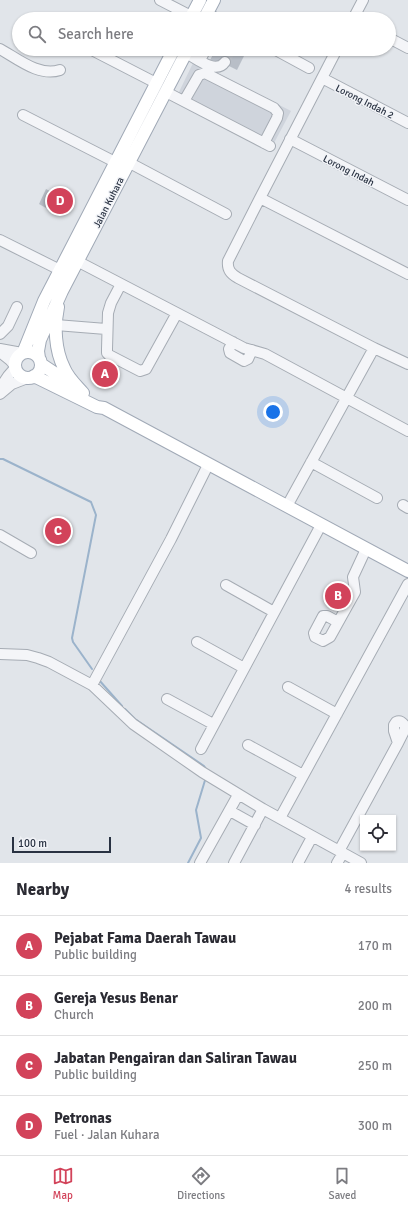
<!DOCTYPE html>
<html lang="en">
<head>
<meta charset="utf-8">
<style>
	:root { --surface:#fff; --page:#f2f2f3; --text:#2b2b33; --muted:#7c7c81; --line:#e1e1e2; --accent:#d2435a }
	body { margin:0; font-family:Signika,sans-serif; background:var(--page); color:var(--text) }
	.controls { position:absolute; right:12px; bottom:12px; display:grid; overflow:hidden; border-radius:0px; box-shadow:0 1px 3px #0004 }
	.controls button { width:36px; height:36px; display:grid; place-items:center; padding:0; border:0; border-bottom:1px solid var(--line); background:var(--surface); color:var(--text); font:20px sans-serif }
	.scale { position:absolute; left:12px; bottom:10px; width:99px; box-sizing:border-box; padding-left:4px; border:2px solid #293242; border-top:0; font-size:11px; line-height:14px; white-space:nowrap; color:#293242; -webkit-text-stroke:3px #f1f3f7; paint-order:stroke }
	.you { position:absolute; left:273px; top:412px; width:14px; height:14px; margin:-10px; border:3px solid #fff; border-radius:50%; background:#1a73e8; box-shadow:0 0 0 6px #1a73e833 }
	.badge { display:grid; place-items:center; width:26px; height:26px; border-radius:50%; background:var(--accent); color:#fff; font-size:13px; font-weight:700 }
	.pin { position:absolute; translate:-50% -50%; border:2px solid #fff; box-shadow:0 1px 4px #0006 }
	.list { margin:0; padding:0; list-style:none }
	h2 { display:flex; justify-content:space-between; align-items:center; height:52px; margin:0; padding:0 16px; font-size:17px }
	h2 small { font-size:13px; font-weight:400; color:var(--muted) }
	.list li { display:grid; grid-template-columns:26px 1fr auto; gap:12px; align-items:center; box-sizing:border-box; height:60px; padding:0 16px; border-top:1px solid var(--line) }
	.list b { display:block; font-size:15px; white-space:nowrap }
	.list p { margin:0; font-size:13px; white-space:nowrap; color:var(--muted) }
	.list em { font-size:13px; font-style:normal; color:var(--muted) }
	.icon { flex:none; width:22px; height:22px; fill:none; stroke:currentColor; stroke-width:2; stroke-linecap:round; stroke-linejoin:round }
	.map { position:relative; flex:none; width:408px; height:863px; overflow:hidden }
	.search { position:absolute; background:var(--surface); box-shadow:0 1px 3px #0004; left:12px; right:12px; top:12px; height:44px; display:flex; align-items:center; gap:10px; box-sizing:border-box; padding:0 14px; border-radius:22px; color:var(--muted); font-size:15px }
	.sheet { height:292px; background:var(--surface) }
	nav { display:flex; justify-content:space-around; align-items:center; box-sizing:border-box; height:56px; border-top:1px solid var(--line); background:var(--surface); font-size:11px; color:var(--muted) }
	nav a { display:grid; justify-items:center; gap:2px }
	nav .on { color:var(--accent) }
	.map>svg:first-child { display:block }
	.built { fill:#cfd4dc }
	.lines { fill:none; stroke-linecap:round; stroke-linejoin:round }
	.stream { stroke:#9bb3cb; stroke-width:2 }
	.building { fill:#b8bec7 }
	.minor-tunnel { stroke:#bcc1c8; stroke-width:10; stroke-dasharray:10 5; stroke-linecap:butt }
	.minor-casing { stroke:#a6acb4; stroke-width:12 }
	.major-casing { stroke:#a0a9b6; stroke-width:14 }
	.minor { stroke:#f4f5f8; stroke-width:10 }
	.major { stroke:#fff; stroke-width:12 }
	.labels { text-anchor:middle; stroke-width:3; stroke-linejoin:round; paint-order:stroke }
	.street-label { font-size:10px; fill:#293242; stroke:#f1f3f7 }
</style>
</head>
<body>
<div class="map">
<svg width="408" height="863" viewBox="0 0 408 863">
	<rect width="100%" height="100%" fill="#e1e5ea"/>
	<path class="built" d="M194,61l97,50 -17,32 -96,-49z"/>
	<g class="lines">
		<path class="stream" d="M0,459h3l88,43 5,13 -24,123 1,4 19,27
			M99,680l23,26
			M125,709l10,10 69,47 2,3
			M188,863l13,-25 -5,-28 10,-33"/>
	</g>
	<path class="building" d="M216,49h19l10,5 -8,16 -10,-5 -8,-1 -9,-4z
		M64,187l8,5 -12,22 -7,-4 4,-8 -6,-3 -5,9 -7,-4 7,-15 14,7z"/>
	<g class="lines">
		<path class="minor-tunnel" d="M225,62l6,-13"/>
		<g class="minor-casing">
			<path id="minor" d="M160,0l31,16
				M207,13l10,6
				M353,19l10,-19
				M389,38l19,10
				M0,49c18,10 39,28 60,21
				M90,49l66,34
				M274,49l35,19
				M186,53c10,5 30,22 39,9
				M200,60l6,-11
				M322,78l86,45
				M166,92l104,54
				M184,101l15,-26 6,-2 69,35 4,5 -1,5 -13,25
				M23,115l92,47
				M290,139l118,61
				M128,162l98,52
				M260,198l77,-149
				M0,240l60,30
				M77,261l167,87 21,6 143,77
				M408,274l-148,-76 -32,63c-1,9 3,13 10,17l136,70 34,16
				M121,284l-10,19 -3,10 -1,36v4l2,2 31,16 6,-2 31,-56
				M56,325l50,4
				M0,334l8,-8 9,-19
				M233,342l-4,7 1,4 14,8 4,-2 4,-9
				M0,349l22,4
				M0,352l10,8 5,6
				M0,388l8,-12 7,-8
				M0,394l12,-10 18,-7
				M311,462l66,36
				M403,505l5,3
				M287,506l87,-158
				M0,535l31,18
				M226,585l48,27
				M338,622l-11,-6h-4l-9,17 1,4 8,4 7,-4 25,-45 -2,-15 13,-28
				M197,642l47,26
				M0,654l27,1 11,3 11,4 43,23 41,39 69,48 61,37 98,54
				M92,685l79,-146 37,-74
				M288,687l49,27
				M167,699l46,25
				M248,745l55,30
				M201,749l120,-224
				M230,811l25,14
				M280,818l128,-234
				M339,851l59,-108 7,-14v-3c-2,-3 -5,-6 -9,-4l-2,3v6l4,12
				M200,863l38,-68
				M234,863l29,-54
				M298,863l14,-26
				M337,863l6,-10"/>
		</g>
		<g class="major-casing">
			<path id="major" d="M190,19l10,-19
				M204,19l10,-19
				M58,307c-4,20 -3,43 6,61 4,10 12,17 19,25
				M15 365a13 13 0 1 1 26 0a13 13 0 1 1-26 0Z
				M23,353l21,-52 130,-252
				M39,358l-1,-7 2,-11 22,-49 126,-242
				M41,364l30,20
				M34,376l63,31 7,1 304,163"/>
		</g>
		<use href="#minor" class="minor"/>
		<use href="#major" class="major"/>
	</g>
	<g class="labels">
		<g class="street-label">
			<text transform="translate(365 101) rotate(27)" y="4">Lorong Indah 2</text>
			<text transform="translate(349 170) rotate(27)" y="4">Lorong Indah</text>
			<text transform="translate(108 202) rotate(-63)" y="4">Jalan Kuhara</text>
		</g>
	</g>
</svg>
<div class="controls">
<button><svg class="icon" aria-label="locate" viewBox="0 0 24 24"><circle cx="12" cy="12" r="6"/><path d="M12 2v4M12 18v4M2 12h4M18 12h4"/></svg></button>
</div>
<div class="scale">100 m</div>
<div class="you"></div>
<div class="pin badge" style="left:105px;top:374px">A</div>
<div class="pin badge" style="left:338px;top:596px">B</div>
<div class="pin badge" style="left:58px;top:531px">C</div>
<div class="pin badge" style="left:60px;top:201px">D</div>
<div class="search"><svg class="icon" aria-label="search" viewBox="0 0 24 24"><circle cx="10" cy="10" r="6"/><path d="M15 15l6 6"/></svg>Search here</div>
</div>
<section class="sheet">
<h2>Nearby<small>4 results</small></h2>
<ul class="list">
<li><span class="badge">A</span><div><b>Pejabat Fama Daerah Tawau</b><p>Public building</p></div><em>170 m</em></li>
<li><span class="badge">B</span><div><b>Gereja Yesus Benar</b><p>Church</p></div><em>200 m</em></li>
<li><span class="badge">C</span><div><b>Jabatan Pengairan dan Saliran Tawau</b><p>Public building</p></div><em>250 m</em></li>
<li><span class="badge">D</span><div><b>Petronas</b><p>Fuel · Jalan Kuhara</p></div><em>300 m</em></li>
</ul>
</section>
<nav>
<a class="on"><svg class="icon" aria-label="map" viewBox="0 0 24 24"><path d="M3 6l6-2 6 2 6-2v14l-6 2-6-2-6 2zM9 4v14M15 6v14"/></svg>Map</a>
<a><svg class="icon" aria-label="directions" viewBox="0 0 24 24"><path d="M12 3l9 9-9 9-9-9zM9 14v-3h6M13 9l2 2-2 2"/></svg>Directions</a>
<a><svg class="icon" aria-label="saved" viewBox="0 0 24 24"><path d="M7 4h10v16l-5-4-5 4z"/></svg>Saved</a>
</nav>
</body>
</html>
